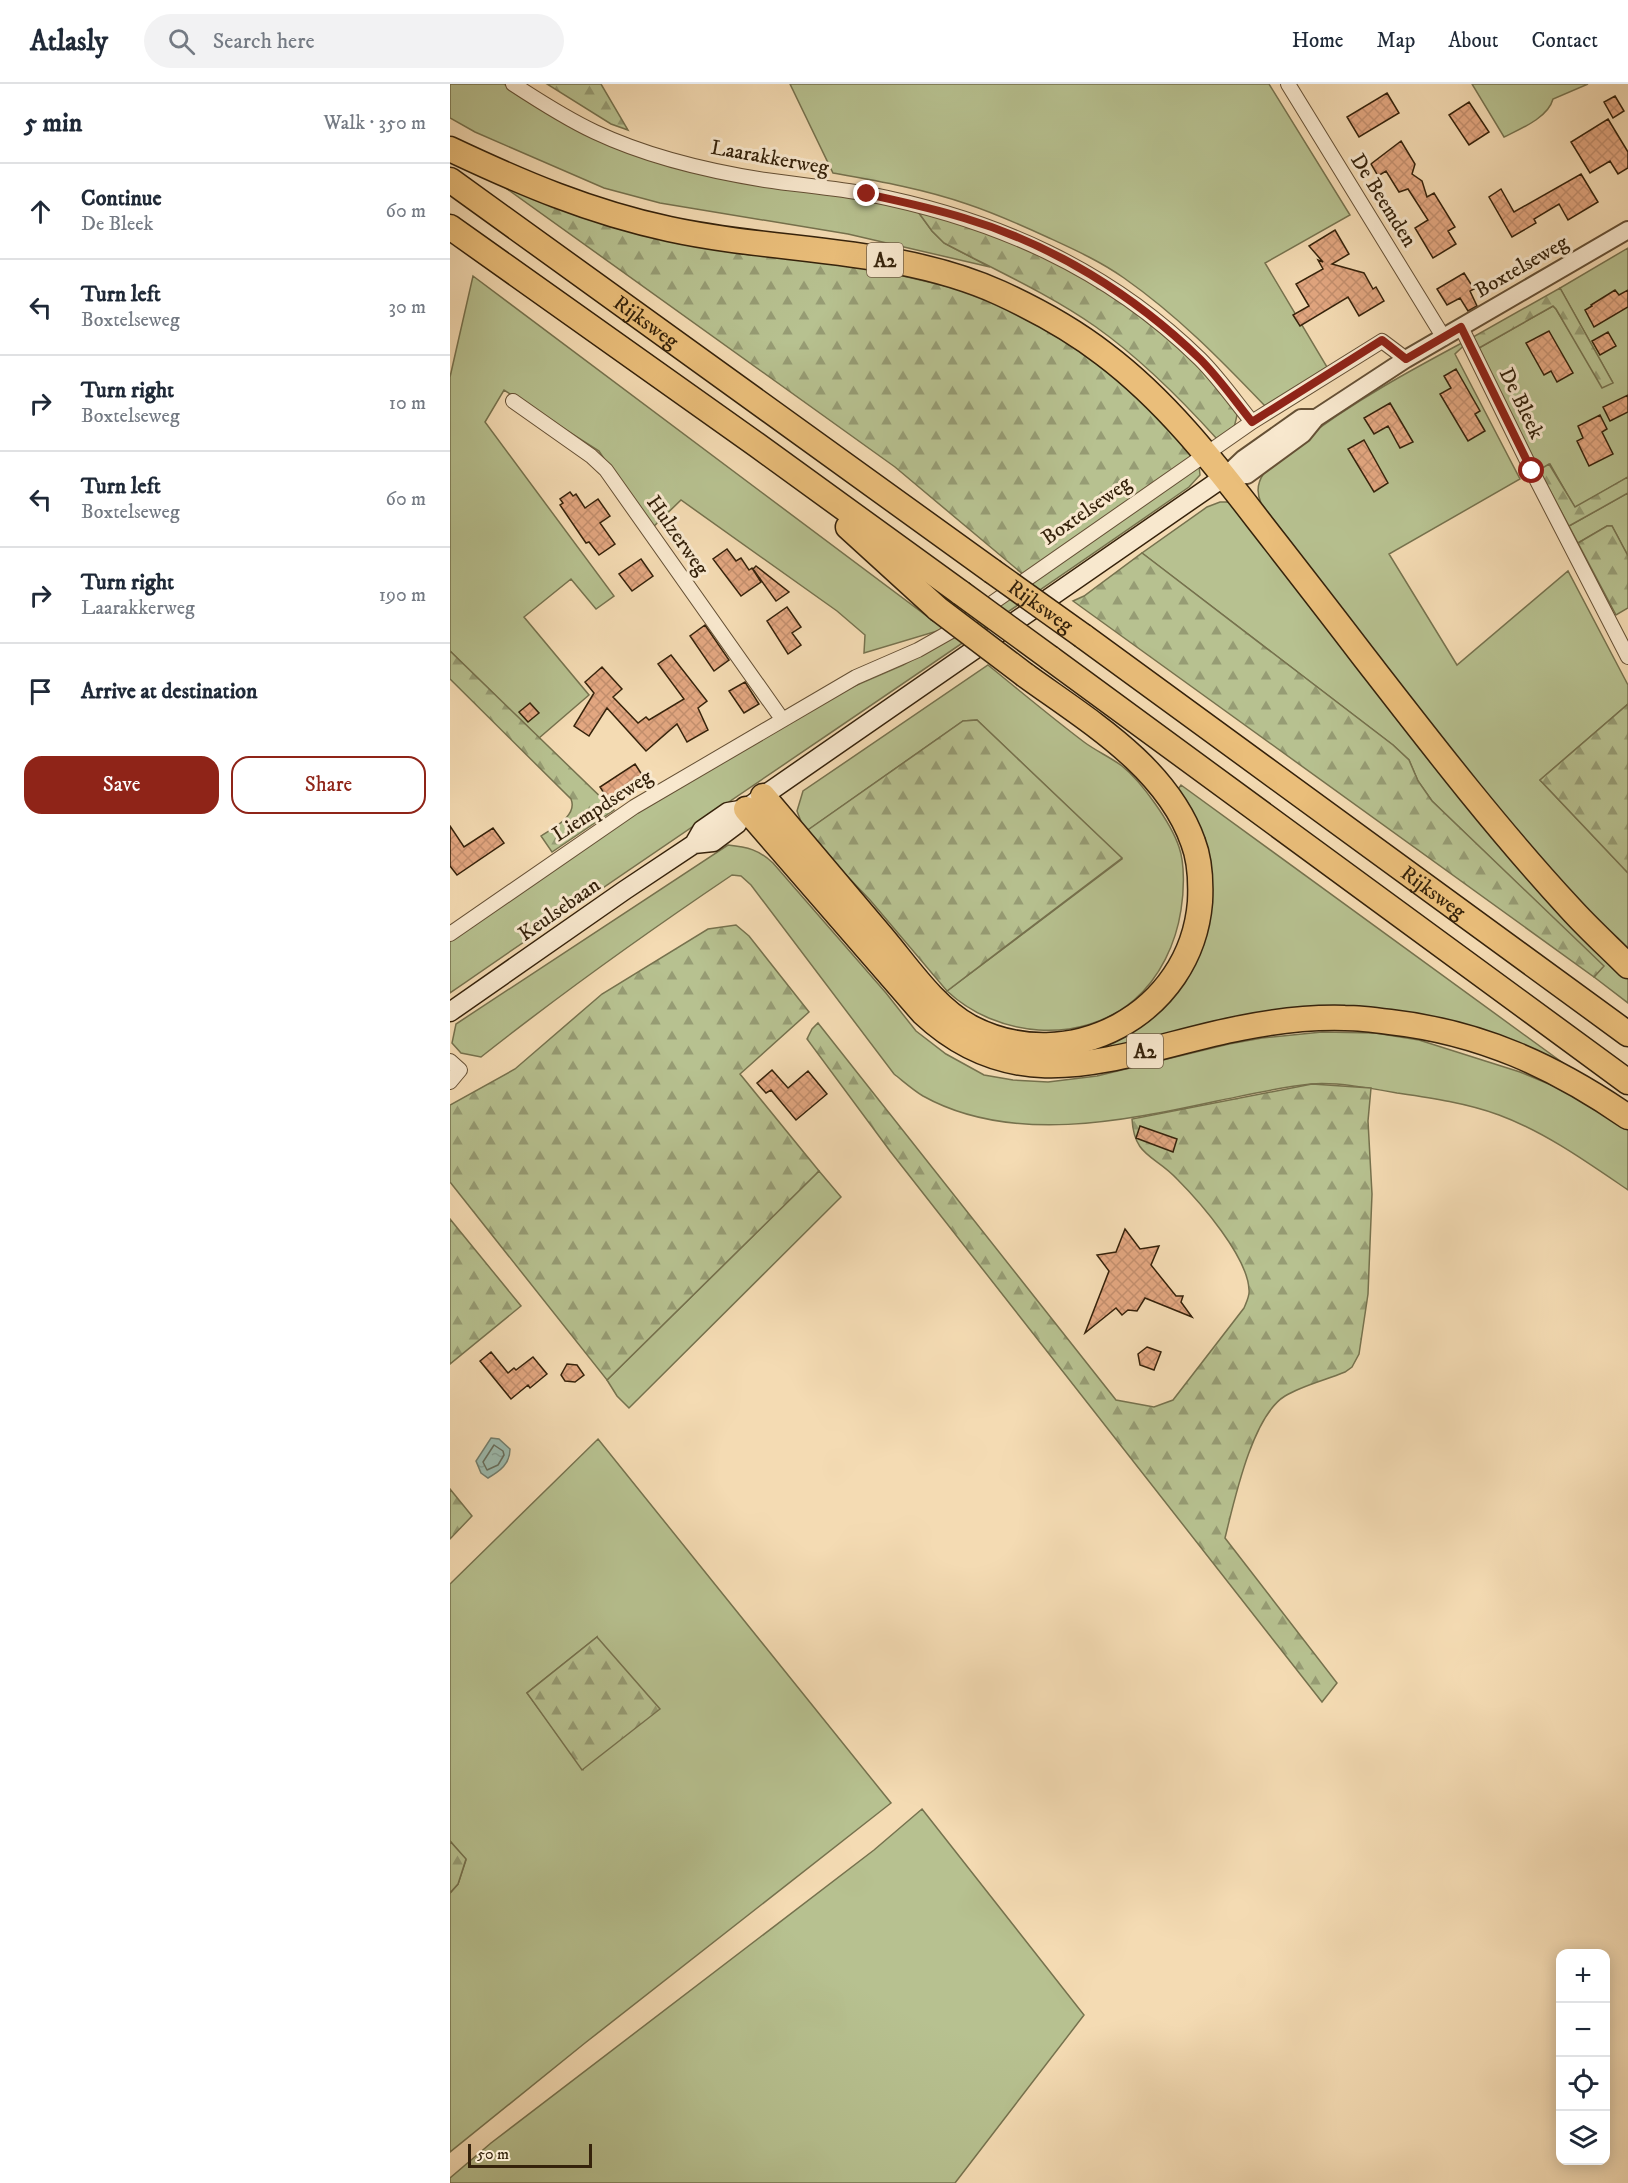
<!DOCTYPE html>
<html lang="en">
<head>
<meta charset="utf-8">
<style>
	:root { --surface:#fff; --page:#f2f2f3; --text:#1f2937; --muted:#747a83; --line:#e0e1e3; --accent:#8f2418 }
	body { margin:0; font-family:"IM FELL DW Pica",serif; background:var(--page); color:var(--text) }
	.controls { position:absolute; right:18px; bottom:18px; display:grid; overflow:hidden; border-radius:12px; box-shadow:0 3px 15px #0003 }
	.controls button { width:54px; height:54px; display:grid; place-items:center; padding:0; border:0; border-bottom:2px solid var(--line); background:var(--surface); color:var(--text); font:30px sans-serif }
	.scale { position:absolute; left:18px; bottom:15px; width:124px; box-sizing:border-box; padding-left:6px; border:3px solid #35220b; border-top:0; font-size:16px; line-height:21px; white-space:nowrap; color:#35220b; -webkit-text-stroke:4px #f8e8ce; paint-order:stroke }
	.stop { position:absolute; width:18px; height:18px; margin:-14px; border:4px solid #8f2418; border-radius:50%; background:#fff }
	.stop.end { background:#8f2418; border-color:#fff; box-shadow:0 2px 6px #0008 }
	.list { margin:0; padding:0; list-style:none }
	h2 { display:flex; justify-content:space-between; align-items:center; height:78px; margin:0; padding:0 24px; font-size:26px }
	h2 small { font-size:20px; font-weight:400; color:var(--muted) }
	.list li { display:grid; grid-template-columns:39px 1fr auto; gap:18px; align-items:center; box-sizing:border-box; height:96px; padding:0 24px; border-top:2px solid var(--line) }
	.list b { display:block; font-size:22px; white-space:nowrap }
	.list p { margin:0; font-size:20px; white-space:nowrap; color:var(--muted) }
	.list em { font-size:20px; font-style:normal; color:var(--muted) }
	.actions { display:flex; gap:12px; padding:18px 24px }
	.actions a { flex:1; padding:14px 0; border:2px solid var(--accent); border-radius:18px; text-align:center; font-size:21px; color:var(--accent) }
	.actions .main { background:var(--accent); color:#fff }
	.icon { flex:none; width:33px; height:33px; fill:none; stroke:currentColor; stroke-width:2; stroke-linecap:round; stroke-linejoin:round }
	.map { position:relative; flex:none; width:1178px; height:2099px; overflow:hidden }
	header { display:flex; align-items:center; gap:36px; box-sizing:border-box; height:84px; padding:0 30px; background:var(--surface); border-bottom:2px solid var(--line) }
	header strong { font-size:28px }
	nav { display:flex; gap:33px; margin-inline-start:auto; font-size:21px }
	.search { width:420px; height:54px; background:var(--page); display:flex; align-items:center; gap:15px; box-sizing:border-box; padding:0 21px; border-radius:33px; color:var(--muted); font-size:22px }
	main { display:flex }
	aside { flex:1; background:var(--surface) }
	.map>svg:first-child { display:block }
	.green { fill:#b7c190; stroke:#76724e; stroke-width:1.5; fill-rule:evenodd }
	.forest { fill:url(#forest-firs); stroke:#76724e; stroke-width:1.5 }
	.water { fill:url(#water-ripples); stroke:#737e6d; stroke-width:1.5 }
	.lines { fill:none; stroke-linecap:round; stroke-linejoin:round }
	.shore { stroke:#686e5c; stroke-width:1.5 }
	.building { fill:url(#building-cross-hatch); stroke:#35220b; stroke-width:1.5 }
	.minor-casing { stroke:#655035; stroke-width:16 }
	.tertiary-casing { stroke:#655035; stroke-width:20 }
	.secondary-casing { stroke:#35220b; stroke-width:21 }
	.motorway-casing { stroke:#35220b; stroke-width:27 }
	.minor { stroke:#f8e8ce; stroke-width:14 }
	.tertiary { stroke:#f8e8ce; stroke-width:16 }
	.secondary { stroke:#f8e8ce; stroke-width:18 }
	.motorway { stroke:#eabe7a; stroke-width:24 }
	.motorway-bridge-casing { stroke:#35220b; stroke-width:27; stroke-linecap:butt }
	.motorway-bridge { stroke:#eabe7a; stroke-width:24 }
	.route { stroke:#8f2418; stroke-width:8 }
	.labels { text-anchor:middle; stroke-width:6; stroke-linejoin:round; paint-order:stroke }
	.shield { fill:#f8e8ce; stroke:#705d46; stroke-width:1.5 }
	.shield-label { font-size:20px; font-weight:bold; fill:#35220b }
	.street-label { font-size:21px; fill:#35220b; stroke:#f8e8ce }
</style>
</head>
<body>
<header>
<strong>Atlasly</strong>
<div class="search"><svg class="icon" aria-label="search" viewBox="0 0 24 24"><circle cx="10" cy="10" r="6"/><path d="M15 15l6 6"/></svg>Search here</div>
<nav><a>Home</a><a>Map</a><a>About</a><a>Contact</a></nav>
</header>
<main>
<aside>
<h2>5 min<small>Walk · 350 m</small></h2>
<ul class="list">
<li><svg class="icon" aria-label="ahead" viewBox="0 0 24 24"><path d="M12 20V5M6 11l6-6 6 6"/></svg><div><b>Continue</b><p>De Bleek</p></div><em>60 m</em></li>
<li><svg class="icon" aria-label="left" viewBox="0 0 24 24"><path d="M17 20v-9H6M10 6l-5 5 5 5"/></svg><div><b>Turn left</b><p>Boxtelseweg</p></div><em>30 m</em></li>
<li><svg class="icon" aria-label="right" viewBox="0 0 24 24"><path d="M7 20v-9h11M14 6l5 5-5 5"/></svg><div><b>Turn right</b><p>Boxtelseweg</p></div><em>10 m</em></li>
<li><svg class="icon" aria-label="left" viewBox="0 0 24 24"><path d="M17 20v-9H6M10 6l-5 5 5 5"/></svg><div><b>Turn left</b><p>Boxtelseweg</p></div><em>60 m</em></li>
<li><svg class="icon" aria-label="right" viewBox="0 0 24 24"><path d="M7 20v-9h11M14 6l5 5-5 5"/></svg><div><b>Turn right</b><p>Laarakkerweg</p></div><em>190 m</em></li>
<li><svg class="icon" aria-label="arrive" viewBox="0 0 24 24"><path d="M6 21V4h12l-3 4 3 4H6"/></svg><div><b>Arrive at destination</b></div></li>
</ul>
<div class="actions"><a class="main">Save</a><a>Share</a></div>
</aside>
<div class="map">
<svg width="1178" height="2099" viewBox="0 0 1178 2099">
	<defs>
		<pattern id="forest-firs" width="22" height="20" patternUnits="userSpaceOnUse" patternTransform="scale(1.5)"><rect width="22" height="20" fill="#b7c190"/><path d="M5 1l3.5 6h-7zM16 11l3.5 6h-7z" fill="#969c74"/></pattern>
		<pattern id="water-ripples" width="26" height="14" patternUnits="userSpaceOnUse" patternTransform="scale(1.5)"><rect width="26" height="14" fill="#9cbbae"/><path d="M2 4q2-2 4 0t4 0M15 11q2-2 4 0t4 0" fill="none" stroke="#87a094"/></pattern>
		<pattern id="building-cross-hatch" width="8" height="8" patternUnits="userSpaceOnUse" patternTransform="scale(1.5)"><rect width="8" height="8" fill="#e3a781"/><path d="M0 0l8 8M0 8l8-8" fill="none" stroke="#c38f6e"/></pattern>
	</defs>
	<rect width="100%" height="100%" fill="#f4dbb3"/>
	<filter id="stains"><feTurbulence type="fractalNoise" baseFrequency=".00333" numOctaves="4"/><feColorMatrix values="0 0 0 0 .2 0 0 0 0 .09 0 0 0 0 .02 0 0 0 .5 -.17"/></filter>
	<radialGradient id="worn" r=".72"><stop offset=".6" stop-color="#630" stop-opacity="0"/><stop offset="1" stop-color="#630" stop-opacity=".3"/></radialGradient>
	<path class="green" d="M0,0h54l98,56 314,69 16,22 12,12 46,24 -142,-33 -188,-31 -56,-15 -129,-56 -25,-14z
		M340,0h479l81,131 -85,48 62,104 -61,40c-46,-48 -88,-91 -142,-129 -24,-17 -51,-29 -77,-41 -26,-12 -53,-24 -80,-33 -43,-15 -89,-23 -134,-31z
		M1022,0h116l-35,15c-5,19 -33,30 -49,38z
		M1178,164v229l-53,31 -25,-44 -11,6 -60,-122 74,-42 3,3 17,28 40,46 -53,-95z
		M23,192l471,353 -80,24 1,-18 -28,-24 -156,-111 -30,29 -52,-78 -95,-61 -19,32 129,174 -18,13 -25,-30 -47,38 65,78 -50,43 -89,-87v-274z
		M1023,253l-18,17 65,125 -131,75 68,111 111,-94 60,114v19l-88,76 88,93v85l-79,-83 -151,-192 -137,-180c-5,-11 -4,-20 3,-30 8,-12 23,-21 35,-30 54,-42 114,-74 174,-106z
		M749,382l1,9 -11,12c-245,171 -494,336 -739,506v-53l174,-119 53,-33 166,-97 60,-26 50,-28z
		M1178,409v63l-16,-30h-5l-29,17 -9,-17z
		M770,418h10l398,471v30l-34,-26 9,-11 -171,-165 -14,-20 -9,-21 -16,-15 -251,-192 65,-46z
		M538,581c32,26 63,52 96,77 12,9 26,15 38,24 20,16 49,57 57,81 6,17 5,45 2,63 -5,33 -21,68 -47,90 -54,46 -138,37 -187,-9l175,-132 -145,-139 -14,1 -158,111 -8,-21 6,-20z
		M731,701l382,278 -4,3 -179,-51 -288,40 1,-7 111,-111 -28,-145z
		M278,761c20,2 31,5 45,18l113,130 30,38 30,23 38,21 29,5 35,2 49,-6 132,-32 33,-6 60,-6 53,1 44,7 101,32 48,20 60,38v60c-41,-28 -83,-58 -129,-75 -33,-12 -68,-17 -102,-22 -27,-5 -60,-11 -86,-9 -31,3 -64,11 -94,17 -93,20 -206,44 -294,-5 -10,-6 -20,-15 -29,-22l-143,-189 -10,-9 -9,-1c-86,58 -170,118 -251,182l-20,-4 -9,-10 4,-19z
		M369,1087l22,26 -212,211 -12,-12 -10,-16z
		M148,1355l293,364 -306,240 -135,109v-259l8,-9 8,-24 -16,-19v-257zM147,1553l-14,132 -56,-76z
		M472,1725l162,206 -129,168h-505v-5l41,-35 383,-293z"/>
	<path class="forest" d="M97,0h54l27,46 -17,-6z
		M46,97l484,113c33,17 66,35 97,55 43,29 81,68 116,106l-168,121 -130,-109z
		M466,125l44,12 82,34 69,38 79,63 48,55 -4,17 -17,11c-37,-41 -76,-80 -121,-112 -47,-33 -101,-57 -152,-84l-12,-12z
		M1110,204l53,95 -11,5 -46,-79 -3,-3 -74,42 -6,-11z
		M1099,380l26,43 53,-30v16l-59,33 -30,-56z
		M1157,442h5l16,30v52l-12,7 -38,-72z
		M692,469l251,192 16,15 9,21 14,20 172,165 -10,11 -521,-376 11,-5z
		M0,567l164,159 -62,42 -11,-16c12,-8 37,-20 30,-37l-121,-120z
		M1178,620v169l-88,-93z
		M527,636l145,138 -175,133 -77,-91 -65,-68 158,-111z
		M286,841l13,11 60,76 -69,62 79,97 -212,209 -157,-198v-77l65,-36 87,-75 106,-65z
		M368,939l298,377 38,7 19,-7 71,-92c2,-5 6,-12 5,-18 -1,-33 -49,-88 -72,-111 -22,-24 -43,-22 -45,-60l180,-35 59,4 -3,33 4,73 -4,100 -9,60 -7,13 -7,5c-19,8 -42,13 -60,24 -33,20 -51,106 -60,142l112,145 -15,19 -432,-551 -83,-112 5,-10z
		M0,1135l71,87 -71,58z
		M0,1405l22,27 -22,23z
		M147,1553l63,72 -78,61 -55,-77z
		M0,1757l16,18 -8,25 -8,9z"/>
	<path class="water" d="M41,1354l8,1 11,10c0,15 -10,22 -22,29l-7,-5 -5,-12z"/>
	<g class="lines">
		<path class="shore" d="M44,1361l9,6 1,4 -6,10 -11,5 -4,-8z"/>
	</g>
	<path class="building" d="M937,9l12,20 -40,24 -12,-20z
		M1165,12l9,15 -11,7 -9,-16z
		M1019,18l20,30 -20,13 -20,-30z
		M1158,35l20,33v16l-10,6 -8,-13 -20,12 -19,-31z
		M951,57l14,23 -3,10 10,7 5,16 7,-4 21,34 -7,4 8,13 -23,14 -18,-30 13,-8 -20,-31 -9,3 -13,-21 -8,5 -7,-12z
		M1131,90l17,28 -30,18 -9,-16 -25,15 2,4 -24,14 -23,-40 12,-8 13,23z
		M885,146l14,24 -17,10 32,9 9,16 3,-2 8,14 -25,15 -11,-19 -48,29 -7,-11 16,-9 -13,-22 27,-15 -5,-9 5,2 -14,-16z
		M1014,189l10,16 -4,2 7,15 -9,5 -8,-13 -13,7 -10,-16z
		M1165,206l4,5 9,-5v17l-34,20 -9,-17 7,-4 -1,-1z
		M1099,247l24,42 -16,9 -6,-11 -7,4 -18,-32z
		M1158,248l8,14 -16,9 -8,-14z
		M1006,285l24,42 -5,3 10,17 -17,10 -28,-47 11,-6 -7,-12z
		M1178,311v17l-18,9 -7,-14z
		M940,319l23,39 -13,6 -12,-22 -14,8 -10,-16z
		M1150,331l7,14 -5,3 11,22 -24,12 -12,-25 6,-3 -5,-12z
		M914,356l24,43 -14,9 -26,-43z
		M120,408l3,4 3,-2 9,14 13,-9 12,17 -10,7 15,21 -16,11 -10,-13 -3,1 -26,-38 3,-2 -3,-4z
		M277,465l9,12 5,-3 8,12 3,-2 9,14 -20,14 -28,-37z
		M191,475l12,17 -21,15 -13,-17z
		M306,482l33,26 -13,9 -23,-32z
		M337,523l14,20 -9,6 9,12 -13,9 -21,-33z
		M255,541l24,35 -15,11 -24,-35z
		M221,571l36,46 -9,7 10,22 -21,12 -10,-18 -31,27 -39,-43 -18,28 -15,-10 20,-33 -9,-11 17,-15 20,22 -9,8 25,26 8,-6 3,3 35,-21 -26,-35z
		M295,598l14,22 -15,9 -15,-22z
		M80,619l9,10 -11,9 -9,-10z
		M185,680l11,17 -35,23 -11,-17z
		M0,742l14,21 29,-19 11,15 -47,32 -7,-9z
		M322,986l16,18 20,-17 19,23 -31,26 -25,-30 -5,3 -9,-10z
		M690,1042l37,13 -4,13 -37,-14z
		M675,1145l15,20 19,-3 -8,19 25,31h7l-2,6 11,15 -47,-19 -8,13 -9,-1 -6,5 -6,-7 -31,25 24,-62 -12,-16 19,-3z
		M697,1263l14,5 -7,18 -14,-5 -2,-11z
		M41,1268l17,21 6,-5 2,2 17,-13 14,17 -17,14 -2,-3 -17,14 -31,-38z
		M117,1280l10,1 7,10 -9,7 -10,-1 -4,-6z"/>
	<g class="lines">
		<g class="minor-casing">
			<path id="minor" d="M63,0c26,17 54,35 82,48 53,25 113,39 170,48 34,5 69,8 103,14 127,25 239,74 332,165 19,19 35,42 52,63
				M838,0l156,254
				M1011,243l71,144 96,186
				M63,317l78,55 15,14 176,249
				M0,850l184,-127 222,-130 62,-27 37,-21 297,-207 130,-81 24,18
				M0,977l10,9 -10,12"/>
		</g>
		<g class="tertiary-casing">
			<path id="tertiary" d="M774,393l23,-2 56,-41 13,-16 90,-59 222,-129
				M774,393l19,-18 58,-41h15"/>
		</g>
		<g class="secondary-casing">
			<path id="secondary" d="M244,760l19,-2 24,-18 9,-15 17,-13 461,-319
				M0,928l175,-122 69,-46 8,-14 26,-18 18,-3"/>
		</g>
		<g class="motorway-casing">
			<g id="motorway">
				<path d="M0,65c72,34 140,63 219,80 110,24 227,17 331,64 37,17 73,37 104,61 61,46 108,106 154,166 35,45 71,91 106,137 66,85 132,171 206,251 18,20 39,39 58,58"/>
				<path id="s1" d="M0,96l542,391"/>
				<path d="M0,143l307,218 204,148"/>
				<path d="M398,443l90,82"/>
				<path id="s2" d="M633,552l545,398"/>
				<path d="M600,574l578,424"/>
				<path d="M313,712c40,47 80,95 120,142 26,31 51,69 87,89 99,52 221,-13 230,-125 1,-20 0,-42 -7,-60 -27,-76 -106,-122 -168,-167"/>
				<path d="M296,725l177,204c100,94 204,37 318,15 34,-7 69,-11 104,-10 15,0 30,2 45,4 90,10 164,44 238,95"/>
			</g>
		</g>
		<use href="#minor" class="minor"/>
		<use href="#tertiary" class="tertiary"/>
		<use href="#secondary" class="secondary"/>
		<use href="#motorway" class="motorway"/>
		<g class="motorway-bridge-casing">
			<g id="motorway-bridge">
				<path id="s3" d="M542,487l91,65"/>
				<path d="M511,509l89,65"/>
				<path d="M488,525l87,66"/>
			</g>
		</g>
		<use href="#motorway-bridge" class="motorway-bridge"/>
	</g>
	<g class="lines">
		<path class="route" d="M417,110c32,7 65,14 97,24 88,26 170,77 236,141 19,19 35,42 52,63l130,-82 24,19 55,-32 71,144"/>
	</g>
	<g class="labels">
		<g class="shield">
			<rect x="417" y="159" width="36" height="34" rx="4.5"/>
			<rect x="677" y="950" width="36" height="34" rx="4.5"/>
		</g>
		<g class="shield-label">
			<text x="435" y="183">A2</text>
			<text x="695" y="974">A2</text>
		</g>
		<g class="street-label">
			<text transform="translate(320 73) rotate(10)" y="7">Laarakkerweg</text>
			<text transform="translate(934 116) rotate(58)" y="7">De Beemden</text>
			<text transform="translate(1071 182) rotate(-30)" y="7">Boxtelseweg</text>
			<text dy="7" stroke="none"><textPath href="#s1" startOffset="242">Rijksweg</textPath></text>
			<text transform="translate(1072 319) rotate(64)" y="7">De Bleek</text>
			<text transform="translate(636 426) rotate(-35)" y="7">Boxtelseweg</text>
			<text transform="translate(228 451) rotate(55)" y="7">Hulzerweg</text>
			<text dy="7" stroke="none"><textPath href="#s3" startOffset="60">Rijksweg</textPath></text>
			<text transform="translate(152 721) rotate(-33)" y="7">Liempdseweg</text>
			<text dy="7" stroke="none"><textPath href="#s2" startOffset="434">Rijksweg</textPath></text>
			<text transform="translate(109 825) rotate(-35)" y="7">Keulsebaan</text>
		</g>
	</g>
	<rect width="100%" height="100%" filter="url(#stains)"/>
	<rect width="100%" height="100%" fill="url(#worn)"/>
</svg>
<div class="controls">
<button>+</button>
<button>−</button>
<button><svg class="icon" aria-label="locate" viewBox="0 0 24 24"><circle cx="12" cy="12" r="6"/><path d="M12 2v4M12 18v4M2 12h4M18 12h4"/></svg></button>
<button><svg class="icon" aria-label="layers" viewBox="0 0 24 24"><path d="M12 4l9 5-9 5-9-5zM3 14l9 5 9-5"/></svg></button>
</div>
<div class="scale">50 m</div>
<div class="stop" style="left:1082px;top:387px"></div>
<div class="stop end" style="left:417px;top:110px"></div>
</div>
</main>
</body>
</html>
